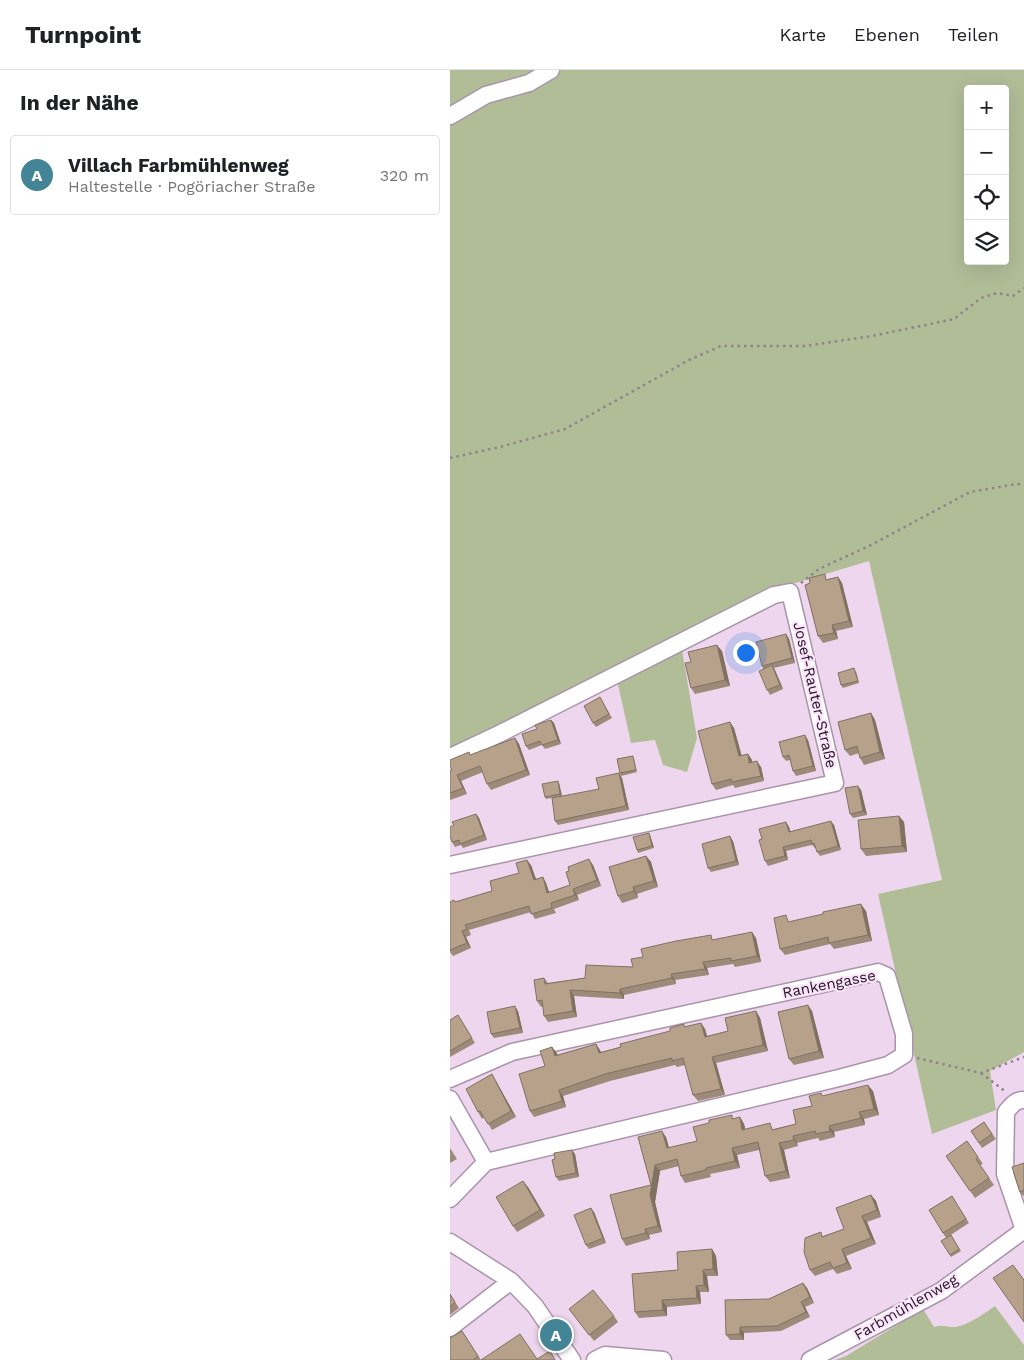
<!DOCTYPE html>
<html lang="de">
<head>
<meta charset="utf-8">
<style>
	:root { --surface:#fff; --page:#f6f6f6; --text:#202124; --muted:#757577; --line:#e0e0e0; --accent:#438497 }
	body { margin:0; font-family:"Work Sans",sans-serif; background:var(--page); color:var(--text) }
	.controls { position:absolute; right:15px; top:15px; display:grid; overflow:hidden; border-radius:5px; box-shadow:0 5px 20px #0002 }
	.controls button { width:45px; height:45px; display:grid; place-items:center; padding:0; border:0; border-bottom:1px solid var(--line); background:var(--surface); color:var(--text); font:25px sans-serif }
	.you { position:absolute; left:295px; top:582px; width:18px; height:18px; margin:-12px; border:4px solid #fff; border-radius:50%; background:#1a73e8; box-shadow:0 0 0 8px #1a73e833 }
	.badge { display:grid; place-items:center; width:32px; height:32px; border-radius:50%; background:var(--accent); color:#fff; font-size:16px; font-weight:700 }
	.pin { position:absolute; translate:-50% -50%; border:2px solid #fff; box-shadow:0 1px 5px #0006 }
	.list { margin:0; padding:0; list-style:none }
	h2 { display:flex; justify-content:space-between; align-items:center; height:65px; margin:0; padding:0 20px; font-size:21px }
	h2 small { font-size:16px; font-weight:400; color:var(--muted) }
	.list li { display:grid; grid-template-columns:32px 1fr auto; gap:15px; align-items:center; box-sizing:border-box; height:80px; margin:0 10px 10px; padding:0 10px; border:1px solid var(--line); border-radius:5px }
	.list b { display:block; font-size:19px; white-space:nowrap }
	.list p { margin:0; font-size:16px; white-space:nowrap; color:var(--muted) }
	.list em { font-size:16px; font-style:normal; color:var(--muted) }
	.icon { flex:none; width:28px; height:28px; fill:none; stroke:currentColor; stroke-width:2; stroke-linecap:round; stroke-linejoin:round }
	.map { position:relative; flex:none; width:574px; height:1290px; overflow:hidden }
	header { display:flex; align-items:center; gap:30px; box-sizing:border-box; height:70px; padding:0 25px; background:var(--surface); border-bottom:1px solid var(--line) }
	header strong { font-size:24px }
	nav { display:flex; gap:28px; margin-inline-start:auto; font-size:18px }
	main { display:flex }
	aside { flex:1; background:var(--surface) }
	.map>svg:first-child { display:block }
	.green { fill:#b1bd97; fill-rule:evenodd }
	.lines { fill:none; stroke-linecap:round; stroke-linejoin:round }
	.minor-casing { stroke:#aa94aa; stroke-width:19 }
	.path { stroke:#918191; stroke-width:2.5; stroke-dasharray:2.5 4; stroke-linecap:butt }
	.minor { stroke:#fff; stroke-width:16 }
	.wall { fill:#9d8a78 }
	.shaded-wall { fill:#807161 }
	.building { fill:#b7a18b; stroke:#807161 }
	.labels { text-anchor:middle; stroke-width:4.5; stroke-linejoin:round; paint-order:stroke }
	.street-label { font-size:15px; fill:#201820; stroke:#fce4fc }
</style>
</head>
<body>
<header>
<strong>Turnpoint</strong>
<nav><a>Karte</a><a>Ebenen</a><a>Teilen</a></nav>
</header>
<main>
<aside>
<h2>In der Nähe<small></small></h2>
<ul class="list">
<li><span class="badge">A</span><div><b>Villach Farbmühlenweg</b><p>Haltestelle · Pogöriacher Straße</p></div><em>320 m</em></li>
</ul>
</aside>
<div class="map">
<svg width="574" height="1290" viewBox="0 0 574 1290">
	<rect width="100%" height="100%" fill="#eed7ee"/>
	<path class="green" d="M0,0h574v982l-34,19 6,39 -64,24 -54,-240 64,-14 -73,-319 -100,30 -89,47 17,100 -10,34 -24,-7 -8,-25 -24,3 -16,-72 -165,81zM518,19h37v172h-37z
		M545,1236l29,39v15h-189l11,-4 77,-47 11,18c8,-3 13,0 21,0 12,-1 30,-14 40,-21z"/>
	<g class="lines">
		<g class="minor-casing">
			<path id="minor" d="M0,46l36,-21 43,-12 22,-13
				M0,687l49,-23 275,-139 16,-3 45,191 -385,82
				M0,1009l62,-27 366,-80 9,4 17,58v21l-16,10 -49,13 -353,84 -36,37
				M0,1029l36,63
				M574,1030c-9,0 -12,5 -18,12l-1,62 19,56
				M0,1172l61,39 24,25 37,54
				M0,1258l61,-47
				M145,1290l10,-5 58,5
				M360,1290l131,-69 83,-61"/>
		</g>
		<path class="path" d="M0,388l50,-11 65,-18 124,-69 32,-14h84l67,-10 82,-17 27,-21 16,-5 16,3 11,-8
			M351,513l18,-14 52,-24 99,-53 47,-8 7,1
			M467,988l64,15 43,-16
			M531,1003l25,19"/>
		<use href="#minor" class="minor"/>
	</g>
	<path class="wall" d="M388,507l4,6 11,44 -17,4 2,8 -15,4 -5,-7 10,-57z
		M336,564l3,5 6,24 -21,5 9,21 -13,6 -3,-5 -4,-21 -1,-3z
		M272,581l8,35 -35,8 -4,-6v-26z
		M406,601l3,12 -16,5 -2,-3z
		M150,627l12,21 -16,9 -3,-4z
		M421,643l4,7 10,39 -21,6 -4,-7 -1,-5 -9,3 -5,-6z
		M101,650l3,3 7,21 -16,5 -3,-4 -13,5 -3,-4 11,-17z
		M284,658l8,28 6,-2 4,6v2l9,5 3,14 -29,7 -2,-3 -17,5 -4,-6z
		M65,668l4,6 11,31 -39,15 -4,-6 -4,-12 -22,9 6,13 -17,6v-29l20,-16z
		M358,670l8,31 -20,5 -3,-5 -3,-11 -4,1 -3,-4z
		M184,689l3,13 -16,4 -1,-3z
		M169,703l3,5 7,32 -71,15 -3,-4z
		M109,713l3,13 -16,3 -1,-2z
		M411,720l6,25 -14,3 -3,-4z
		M26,744l3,4 8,22 -24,8 -2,-3 -6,2 -3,-5z
		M449,746l5,6 3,30 -41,4 -5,-7z
		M336,752l3,5 1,5 44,-7 7,25 -21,6 -3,-4 -1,-4h-1l-3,-3 -26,6 2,9 -20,6 -3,-5 -3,-22z
		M199,763l1,2 4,13 -16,5 -1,-3z
		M283,771l6,24 -28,7 -3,-4z
		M196,786l5,6 7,25 -21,7 1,4 -16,5 -4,-7z
		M81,795l5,14 7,-2 3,6 3,9 21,-7 23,-20 8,21 -24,9 2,5 -25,9 2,4 -21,6 -4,-7 -62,18 2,5 -5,2 5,11 -18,8 -3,-4v-50h6l36,-11z
		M416,841l6,30 -38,8 -4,-5 -45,11 -5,-6 11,-27z
		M306,868l5,24 -26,5 -2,-3 -26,4 2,7 -34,5 1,4 -52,11v4l-50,-3 3,21 -29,5 -4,-6 -1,-10 -2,1 -4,-6 7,-23 4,5 37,-5 48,-11 81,-27z
		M68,941l5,22 -29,5 -3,-4z
		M306,941l4,7 8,33 -52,12 9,32 -27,6 -5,-6 -8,-30 -8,2 -2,-2 -65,16 -47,15 3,11 -32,10 -4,-6 22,-64 5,8 39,-11 5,8 20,-5 80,-24 4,6 2,7 21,-5z
		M362,941l12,47 -30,7 -5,-6z
		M8,945l17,28 -25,14v-37z
		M46,1011l20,36 -24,13 -8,-13 -2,2 -4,-7z
		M423,1021l6,24 -15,4 1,6 -31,7 1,5 -15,4 -2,-3 -21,5 1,3 -14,4 6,28 -20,4 -5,-6 -6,-26 -22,5 3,13 -30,6 1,3 -26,6 -4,-7 -2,-10 -19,5 -5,31 7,30 -13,3 1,4 -24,7 -4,-7 29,-54 -13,-48h28l3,11 28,-7 37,-22 6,-2 4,7 1,5h29l22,-5 16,-18 12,-10z
		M534,1052l12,17 -14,9 -11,-17z
		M517,1071l16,23 -3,1 14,20 -19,13 -29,-42z
		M0,1078l7,11 -7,4z
		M125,1084l4,23 -20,4 -3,-4z
		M574,1093v32l-1,1 -3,-4z
		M78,1117l17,29 -28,16 -4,-6z
		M421,1125l5,6 5,16 -14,5 9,22 -30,12 6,13 -15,5 -4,-5 -18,7 -5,-6 13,-34 21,-7z
		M502,1126l17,27 -23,15 -17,-28z
		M144,1142l12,31 -17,6 -3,-4z
		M501,1165l10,16 -10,6 -10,-16z
		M262,1179l4,7 2,20h-11l2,16h-9l1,12 -34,3v9l-28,2 -4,-6 43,-42z
		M353,1213l4,5 7,15 -9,4 5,10 -29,14 -37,2v7h-14l-4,-5 43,-36z
		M0,1224l9,14 -9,7z
		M119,1239l45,7 4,6 -24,19z
		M12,1261l19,29h-31z"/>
	<path class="shaded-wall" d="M388,507l4,6 11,44 -4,-6z
		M382,555l4,6 2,8 -4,-6z
		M336,564l3,5 6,24 -3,-5z
		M267,575l5,6 8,35 -5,-6z
		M322,595l3,5 8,19 -3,-4z
		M421,643l4,7 10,39 -5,-7z
		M101,650l3,3 7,21 -3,-4z
		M280,652l4,6 9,34 -4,-6z
		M355,665l3,5 8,31 -3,-5z
		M65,668l4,6 11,31 -4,-5z
		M298,684l4,6 1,8 -4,-5z
		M307,691l4,6 3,14 -3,-5z
		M169,703l3,5 7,32 -3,-4z
		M7,705l4,6 6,13 -4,-6z
		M108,711l1,2 3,13 -2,-2z
		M408,716l3,4 6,25 -4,-4z
		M26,744l3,4 8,22 -3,-5z
		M449,746l5,6 3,30 -5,-6z
		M381,751l3,4 7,25 -3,-4z
		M336,752l3,5 3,9 -3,-4z
		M199,763l1,2 4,13 -2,-2z
		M280,766l3,5 6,24 -3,-4z
		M333,777l3,4 2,9 -3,-4z
		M196,786l5,6 7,25 -4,-6z
		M139,789l4,6 8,21 -4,-6z
		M77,790l4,5 7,20 -4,-5z
		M93,807l3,6 5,15 -4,-5z
		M183,817l4,7 1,4 -4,-7z
		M123,819l4,6 2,5 -4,-5z
		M411,834l5,7 6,30 -4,-6z
		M12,861l4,6 5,11 -4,-5z
		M302,862l4,6 5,24 -4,-6z
		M253,892l4,6 2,7 -4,-6z
		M221,904l4,6 1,4 -4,-6z
		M170,919l4,6v4l-4,-6z
		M120,920l4,6 3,21 -4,-6z
		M358,935l4,6 12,47 -5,-7z
		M65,936l3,5 5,22 -3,-5z
		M306,941l4,7 8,33 -5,-6z
		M251,953l4,6 4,14 -4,-6z
		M146,974l4,6 3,9 -4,-6z
		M102,977l5,6 3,9 -5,-6z
		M262,987l4,6 9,32 -4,-6z
		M42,1004l4,7 20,36 -5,-6z
		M418,1015l5,6 6,24 -5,-6z
		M109,1020l4,6 3,11 -4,-6z
		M409,1042l5,7 1,6 -4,-7z
		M290,1047l4,7 3,12 -5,-6z
		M379,1056l5,6 1,5 -5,-6z
		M212,1061l4,6 5,18 -4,-7z
		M343,1066l4,7 1,3 -4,-6z
		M329,1073l5,7 6,28 -4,-7z
		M282,1078l5,7 3,13 -5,-7z
		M122,1080l3,4 4,23 -3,-4z
		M205,1095l5,6 -5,31 7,30 -4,-6 -8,-31z
		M73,1111l5,6 17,29 -5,-6z
		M421,1125l5,6 5,16 -4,-7z
		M141,1138l3,4 12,31 -3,-5z
		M412,1146l5,6 9,22 -5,-6z
		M195,1159l4,6 1,4 -4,-6z
		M262,1179l4,7 2,20 -5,-7z
		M392,1179l4,7 6,13 -5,-6z
		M253,1200l4,6 2,16 -5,-7z
		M353,1213l4,5 7,15 -4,-6z
		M246,1216l4,6 1,12 -4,-6z
		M212,1230l5,7v9l-4,-6z
		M351,1232l4,5 5,10 -4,-5z
		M290,1257l4,6v7l-4,-6z"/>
	<path class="building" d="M375,504l1,6 12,-3 11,44 -17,4 2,8 -16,3 -13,-51 5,-2 -1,-5z
		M336,564l6,24 -30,8 -6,-24z
		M267,575l8,35 -34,8 -6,-25 6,-1 -3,-10z
		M322,595l8,20 -13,5 -8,-19z
		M404,598l4,13 -17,4 -3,-12z
		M150,627l9,17 -16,9 -9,-17z
		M421,643l9,39 -20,6 -3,-12 -12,4 -7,-28z
		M101,650l7,20 -16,5 -2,-4 -14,5 -4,-12 15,-5 -2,-4z
		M280,652l9,34 9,-2 1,9 8,-2 4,15 -29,6 -1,-3 -19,5 -14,-53z
		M355,665l8,31 -20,5 -4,-16 -6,2 -4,-15z
		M65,668l11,32 -39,14 -7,-18 -23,9 6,13 -13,5v-22l2,-1 -2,-4v-6l19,-8 1,3z
		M183,686l3,14 -16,3 -3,-14z
		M169,703l7,33 -71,15 -3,-23 47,-9 -3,-11z
		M108,711l2,13 -15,3 -3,-13z
		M408,716l5,25 -13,3 -5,-26z
		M26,744l8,21 -24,9 -1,-4 -7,2 -2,-6v-9l4,-2 -2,-3z
		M449,746l3,30 -41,3 -3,-29z
		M381,751l7,25 -21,6 -3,-9 -2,1 -1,-4 -28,7 2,9 -20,5 -6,-21 3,-1 -3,-10 27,-7 3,10z
		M199,763l3,13 -15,4 -4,-13z
		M280,766l6,25 -28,7 -6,-24z
		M196,786l8,25 -21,6 1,4 -16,5 -9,-29z
		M139,789l8,21 -24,9 2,6 -24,8 1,5 -21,6 -2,-8 -64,19 2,4 -5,2 5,12 -17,7v-48l4,-2 1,2 37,-11 -2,-10 29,-8 -3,-10 11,-3 7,20 9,-3 4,16 23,-8 -4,-13 3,-1 -1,-4z
		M411,834l7,31 -39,8 -1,-6 -48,12 -6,-31 12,-3 2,7 35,-8v-2z
		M302,862l5,24 -26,5v-3l-28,4 2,7 -34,5 1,4 -52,11v4l-50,-3 3,21 -29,5 -2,-16 -5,1 -3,-21 10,-2 1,6 40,-6 1,-13 47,2 -2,-8 12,-2 -2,-8 35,-8 35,-6 1,5z
		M358,935l11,46 -30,8 -11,-47z
		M65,936l5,22 -29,6 -4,-22z
		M306,941l7,34 -51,12 9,32 -28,6 -10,-37 -11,3v-3l-67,16 -46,16 3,11 -32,10 -11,-37 26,-8 -5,-15 12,-4 3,9 41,-12 3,9 22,-6 -1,-3 50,-13v-3l14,-4v3l17,-4 4,14 23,-6 -3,-13z
		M8,945l14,23 -22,13v-31z
		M42,1004l19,37 -23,13 -8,-13 -2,1 -12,-23z
		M418,1015l6,24 -15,3 2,6 -32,8 1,5 -14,3 -1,-3 -22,5 1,4 -15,3 7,28 -21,5 -7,-34 -26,6 3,13 -29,7v2l-25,6 -4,-17 -22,6 -5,30 8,31 -13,3 1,4 -24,6 -12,-44 41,-10 -13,-48 24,-6 5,17 30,-7 -4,-14 16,-4v-3l23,-5v4l8,-2 2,13 28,-7 2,7 24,-6 -3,-14 19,-4 -3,-10 12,-3 1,3z
		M534,1052l8,12 -13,9 -8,-12z
		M517,1071l11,16 -2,2 13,19 -19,13 -24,-35z
		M122,1080l4,23 -20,4 -4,-17 3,-1 -1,-6z
		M574,1093v27l-4,2 -8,-25z
		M73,1111l17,29 -27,16 -17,-29z
		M421,1125l6,15 -15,6 9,22 -29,11 5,14 -14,5 -3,-6 -20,8 -6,-18 1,-14 16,-6 1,5 22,-8 -8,-21z
		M502,1126l14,23 -23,14 -14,-23z
		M141,1138l12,30 -17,7 -12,-30z
		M501,1165l8,14 -9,6 -9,-14z
		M262,1179l1,20 -10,1 1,15 -8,1 1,12 -35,2 1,10 -28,2 -3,-38 46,-4 -1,-18z
		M563,1195l11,15v42l-31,-44z
		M353,1213l7,14 -9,5 5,10 -29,14 -37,1v7l-14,1 -1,-35 44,-1z
		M143,1220l21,26 -25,19 -20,-26z
		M0,1224l5,8 -5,5z
		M12,1261l16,25 -5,4h-23v-22z
		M70,1264l17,25 13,-8 5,9h-74z"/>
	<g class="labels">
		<g class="street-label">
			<text transform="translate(365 625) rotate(77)" y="5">Josef-Rauter-Straße</text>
			<text transform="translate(379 914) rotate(-11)" y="5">Rankengasse</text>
			<text transform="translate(456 1237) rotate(-30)" y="5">Farbmühlenweg</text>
		</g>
	</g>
</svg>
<div class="controls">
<button>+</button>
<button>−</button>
<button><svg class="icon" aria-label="locate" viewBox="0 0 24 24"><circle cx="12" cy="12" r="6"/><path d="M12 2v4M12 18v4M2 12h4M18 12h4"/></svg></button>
<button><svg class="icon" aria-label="layers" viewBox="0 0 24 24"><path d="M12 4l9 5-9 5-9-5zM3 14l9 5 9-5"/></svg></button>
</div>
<div class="you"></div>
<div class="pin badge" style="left:106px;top:1265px">A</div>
</div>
</main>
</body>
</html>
